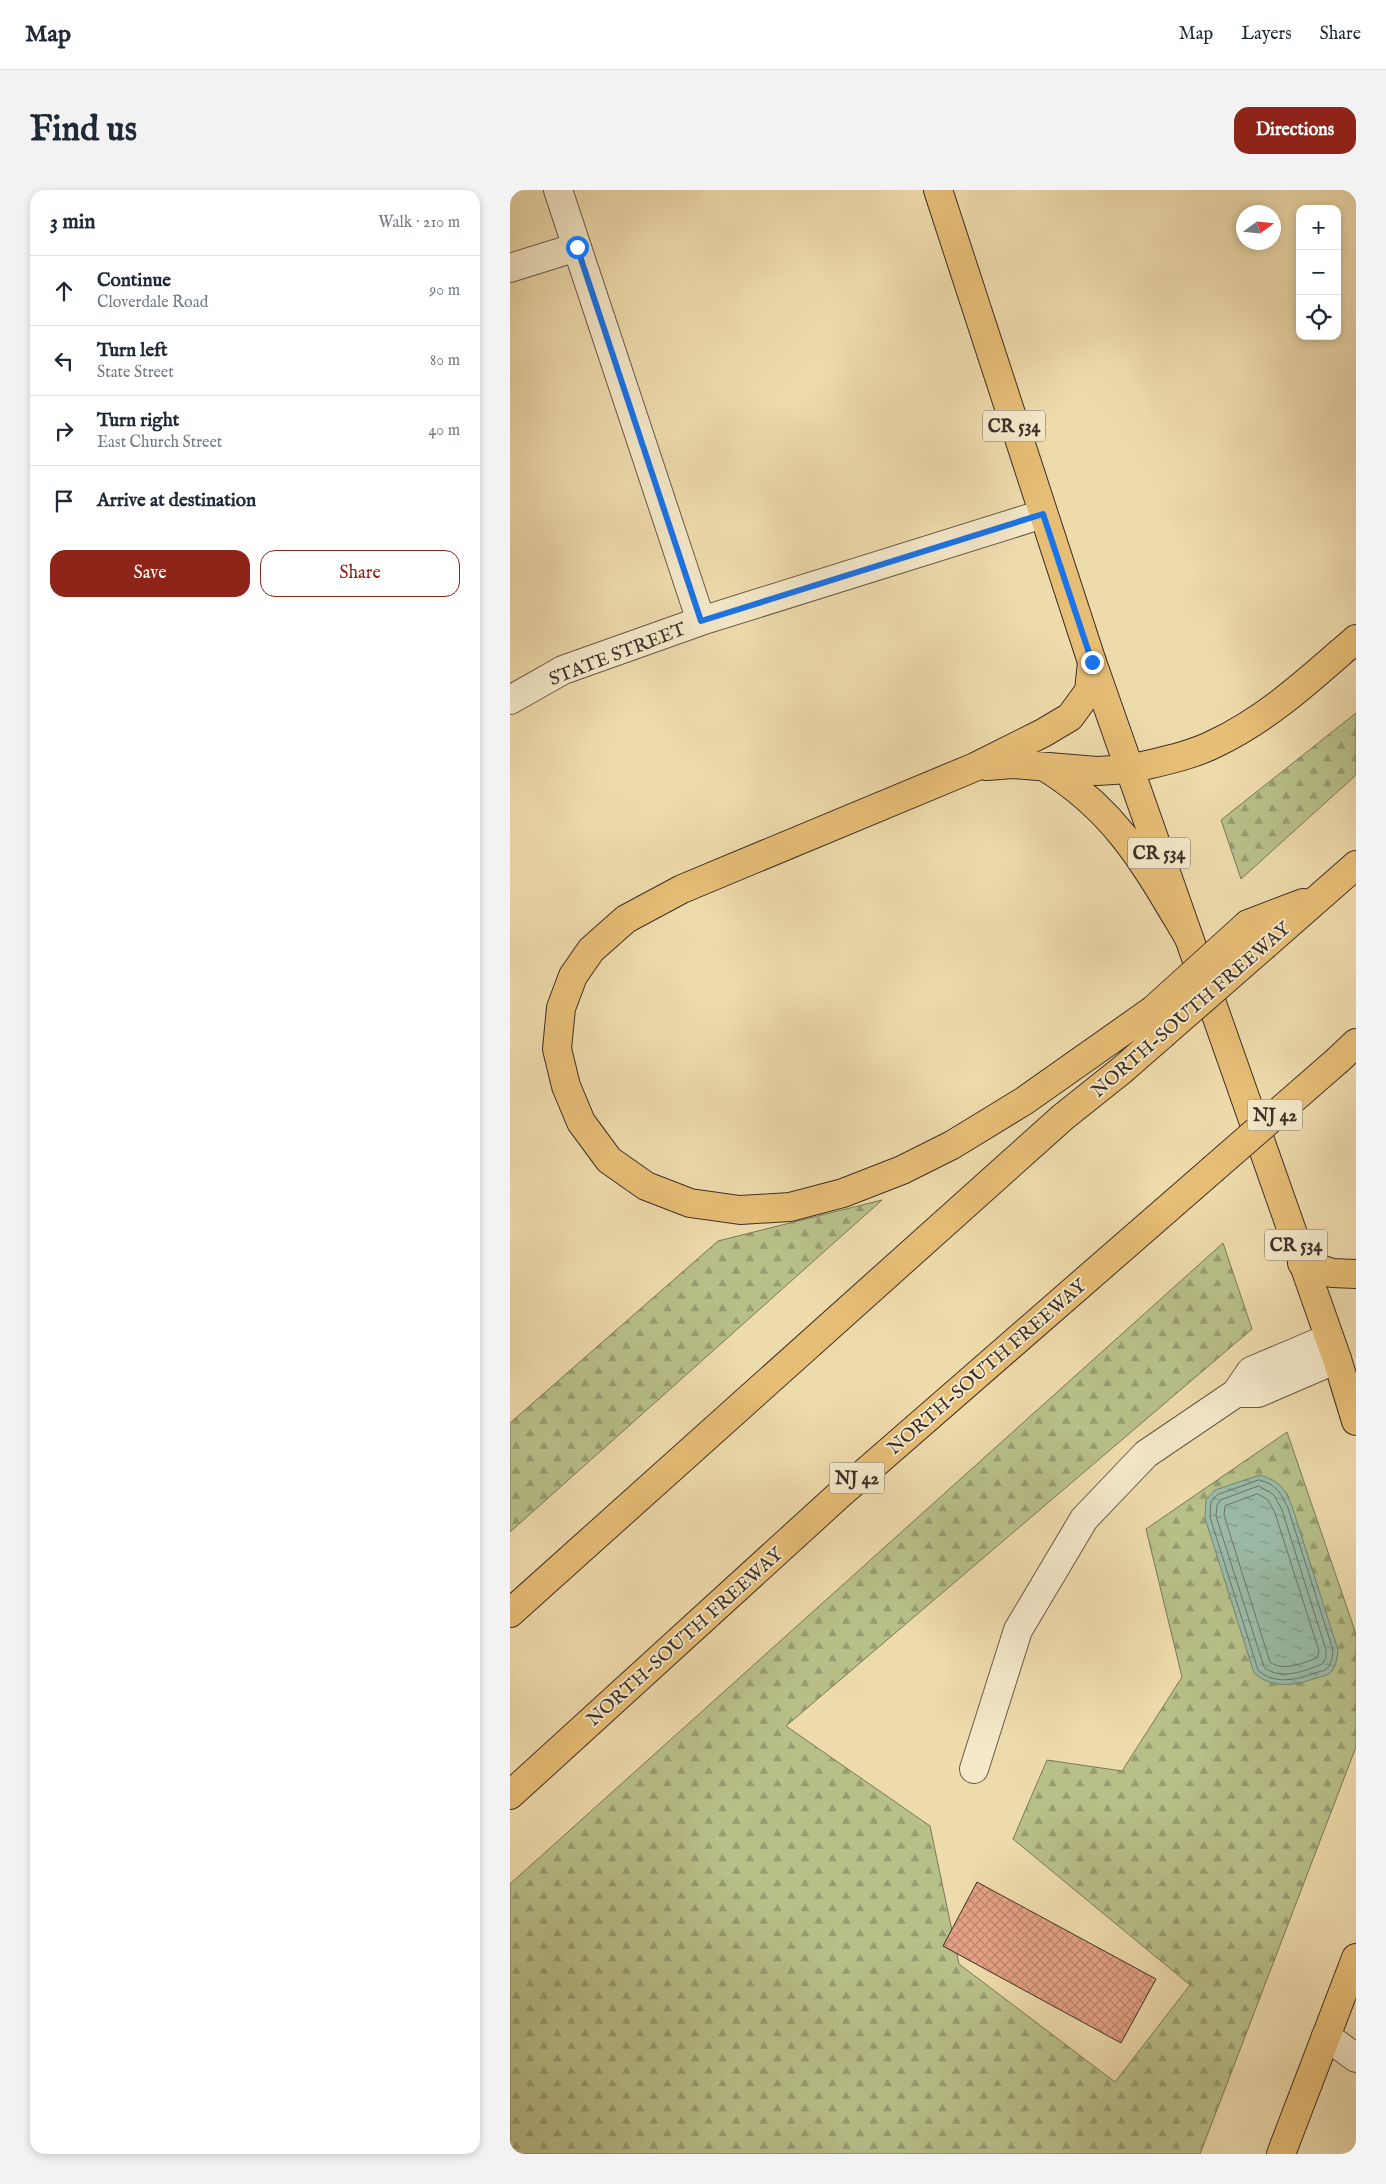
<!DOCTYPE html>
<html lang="en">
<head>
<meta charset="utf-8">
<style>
	:root { --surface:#fff; --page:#f2f2f3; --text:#1f2937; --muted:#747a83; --line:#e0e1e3; --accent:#8f2418 }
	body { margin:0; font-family:"IM FELL English",serif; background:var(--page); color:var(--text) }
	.controls { position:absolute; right:15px; top:15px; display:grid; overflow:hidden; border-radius:10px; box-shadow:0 2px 8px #0003 }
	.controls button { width:45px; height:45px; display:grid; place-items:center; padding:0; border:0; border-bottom:1px solid var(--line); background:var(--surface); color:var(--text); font:25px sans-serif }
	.compass { position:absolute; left:726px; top:15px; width:45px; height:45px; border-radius:50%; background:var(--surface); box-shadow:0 2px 8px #0003; rotate:75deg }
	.stop { position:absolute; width:15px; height:15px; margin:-11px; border:4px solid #1a73e8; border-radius:50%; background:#fff }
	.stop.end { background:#1a73e8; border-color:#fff; box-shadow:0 1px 5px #0008 }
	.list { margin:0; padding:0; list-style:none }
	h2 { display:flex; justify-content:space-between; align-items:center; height:65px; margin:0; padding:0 20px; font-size:21px }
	h2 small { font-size:16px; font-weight:400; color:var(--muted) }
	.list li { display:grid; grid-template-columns:32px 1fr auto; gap:15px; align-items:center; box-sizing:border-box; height:70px; padding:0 20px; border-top:1px solid var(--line) }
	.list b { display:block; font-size:19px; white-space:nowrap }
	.list p { margin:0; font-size:16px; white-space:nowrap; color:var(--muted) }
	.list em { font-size:16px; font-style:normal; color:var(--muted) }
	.actions { display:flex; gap:10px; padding:15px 20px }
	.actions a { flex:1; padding:11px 0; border:1px solid var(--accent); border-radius:15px; text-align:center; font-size:18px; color:var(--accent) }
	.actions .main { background:var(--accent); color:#fff }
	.icon { flex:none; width:28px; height:28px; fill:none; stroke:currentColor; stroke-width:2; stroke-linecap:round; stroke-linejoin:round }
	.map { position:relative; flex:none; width:846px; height:1964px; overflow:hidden; border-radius:15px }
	header { display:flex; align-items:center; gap:30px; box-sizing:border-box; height:70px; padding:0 25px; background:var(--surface); border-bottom:1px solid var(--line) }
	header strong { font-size:24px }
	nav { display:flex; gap:28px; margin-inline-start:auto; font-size:18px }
	.intro { display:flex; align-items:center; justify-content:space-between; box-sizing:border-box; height:120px; padding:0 30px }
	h1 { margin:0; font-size:35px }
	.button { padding:12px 22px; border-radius:15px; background:var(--accent); color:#fff; font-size:18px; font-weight:700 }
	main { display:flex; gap:30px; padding:0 30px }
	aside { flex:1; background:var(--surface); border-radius:15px; box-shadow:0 2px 8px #0003 }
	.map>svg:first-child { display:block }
	.forest { fill:url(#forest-firs); stroke:#7a7859 }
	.water { fill:url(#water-ripples); stroke:#758374 }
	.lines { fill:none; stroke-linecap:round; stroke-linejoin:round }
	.shore { stroke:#6c7568; stroke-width:1 }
	.building { fill:url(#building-cross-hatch); stroke:#3d2f28 }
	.minor-casing { stroke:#695a49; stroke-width:30 }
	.major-casing { stroke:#3d2f28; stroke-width:30 }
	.highway-casing { stroke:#3d2f28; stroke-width:30 }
	.minor { stroke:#f4e8c9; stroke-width:28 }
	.major { stroke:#e7be76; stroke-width:28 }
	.highway { stroke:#e7be76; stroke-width:28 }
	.highway-bridge-casing { stroke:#3d2f28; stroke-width:30; stroke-linecap:butt }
	.highway-bridge { stroke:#e7be76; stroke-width:28 }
	.route { stroke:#1a73e8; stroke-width:6 }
	.labels { text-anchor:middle; stroke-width:4; stroke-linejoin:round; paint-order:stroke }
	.shield { fill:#f4e8c9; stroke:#746658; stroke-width:1 }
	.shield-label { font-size:18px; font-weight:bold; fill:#3d2f28 }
	.street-label { font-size:19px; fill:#3d2f28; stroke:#f4e8c9 }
</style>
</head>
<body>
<header>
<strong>Map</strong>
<nav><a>Map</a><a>Layers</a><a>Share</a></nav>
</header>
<div class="intro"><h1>Find us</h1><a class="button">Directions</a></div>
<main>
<aside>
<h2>3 min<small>Walk · 210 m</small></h2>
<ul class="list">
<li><svg class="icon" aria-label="ahead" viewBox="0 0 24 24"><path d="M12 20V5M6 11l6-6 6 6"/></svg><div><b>Continue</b><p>Cloverdale Road</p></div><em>90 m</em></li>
<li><svg class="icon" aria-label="left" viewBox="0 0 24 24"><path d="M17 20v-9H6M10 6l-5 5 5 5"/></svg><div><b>Turn left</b><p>State Street</p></div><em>80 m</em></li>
<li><svg class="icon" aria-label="right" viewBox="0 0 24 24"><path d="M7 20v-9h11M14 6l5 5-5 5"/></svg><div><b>Turn right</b><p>East Church Street</p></div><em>40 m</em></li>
<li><svg class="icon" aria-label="arrive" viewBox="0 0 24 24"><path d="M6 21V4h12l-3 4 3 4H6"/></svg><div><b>Arrive at destination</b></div></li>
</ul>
<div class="actions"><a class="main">Save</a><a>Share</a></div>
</aside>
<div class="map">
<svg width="846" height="1964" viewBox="0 0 846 1964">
	<defs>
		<pattern id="forest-firs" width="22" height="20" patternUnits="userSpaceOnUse" patternTransform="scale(1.25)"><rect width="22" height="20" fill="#b8c08a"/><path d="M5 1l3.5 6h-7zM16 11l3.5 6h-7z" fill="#979c71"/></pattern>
		<pattern id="water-ripples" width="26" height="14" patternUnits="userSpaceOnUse" patternTransform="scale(1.25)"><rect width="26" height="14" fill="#9abba7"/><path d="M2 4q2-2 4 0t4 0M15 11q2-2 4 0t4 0" fill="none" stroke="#7f9888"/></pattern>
		<pattern id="building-cross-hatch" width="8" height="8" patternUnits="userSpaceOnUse" patternTransform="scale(1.25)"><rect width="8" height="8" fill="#e5a185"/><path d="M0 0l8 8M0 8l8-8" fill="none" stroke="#bb846d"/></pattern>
	</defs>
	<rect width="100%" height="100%" fill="#eedbac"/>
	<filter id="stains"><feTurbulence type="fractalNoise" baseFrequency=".004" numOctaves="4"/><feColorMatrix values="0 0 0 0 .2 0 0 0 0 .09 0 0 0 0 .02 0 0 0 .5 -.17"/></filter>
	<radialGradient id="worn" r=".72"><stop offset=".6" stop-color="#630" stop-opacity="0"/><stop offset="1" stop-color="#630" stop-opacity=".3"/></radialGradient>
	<path class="forest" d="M846,523v62l-115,104 -20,-59z
		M372,1010l-372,332v-109l208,-182z
		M713,1053l29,86 -466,397 144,100 29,138 156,118 75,-97 -177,-146 34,-79 75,11 60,-94 -36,-148 141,-97 69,202v113l-156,407h-690v-270z"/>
	<path class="water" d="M750,1285c20,7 24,12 32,31l46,144c-1,8 -2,17 -7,22 -3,3 -10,5 -15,6 -22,8 -43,11 -62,-5l-49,-155 1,-18 9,-10z"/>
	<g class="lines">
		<path class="shore" d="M749,1290c17,4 22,13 29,28l45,142c-1,6 -1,15 -7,19 -2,2 -8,3 -11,4 -19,7 -41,12 -57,-3l-48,-153 1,-15 6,-7z
			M749,1296l15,9 8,15 44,140v8l-4,6c-17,7 -42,17 -58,3l-48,-151 1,-11 4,-5z
			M748,1304l10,6 7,13 44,138 -2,7c-14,5 -34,14 -47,4l-46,-147 1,-9z"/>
	</g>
	<path class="building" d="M467,1692l179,97 -35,64 -178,-97z"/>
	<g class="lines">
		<g class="minor-casing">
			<path id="minor" d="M48,0l143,431
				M0,78l67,-21
				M0,510l53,-30 138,-49 342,-107
				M726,1203h22l79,-34
				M464,1579l44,-139 66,-111 62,-65 90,-61 15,-22 78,-33
				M816,1846l30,22"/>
		</g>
		<g class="major-casing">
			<path id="major" d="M428,0l154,472 245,697 19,62
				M620,579c28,-7 58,-12 84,-25 55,-26 97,-66 142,-105
				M771,1964l75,-196"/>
		</g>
		<g class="highway-casing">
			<path id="highway" d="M582,472l-3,29 -19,26 -27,16 -68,34 -293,122 -56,30 -35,31 -18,26 -12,32 -4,41 9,37 15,36 28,38 37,26 44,17 50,7 50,-3 53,-14 59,-23 50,-25 72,-44 129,-91
				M477,576l26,-2 84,7 33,-2
				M535,577c73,45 101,99 144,171
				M738,734l55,-21
				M755,755l91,-80
				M828,870l18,-17
				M792,1073l30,10 24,1
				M0,1423l553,-496 59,-47 40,-35
				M0,1605l329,-300 373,-325"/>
		</g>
		<use href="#minor" class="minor"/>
		<use href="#major" class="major"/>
		<use href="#highway" class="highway"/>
		<g class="highway-bridge-casing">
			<path id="highway-bridge" d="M643,820l95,-86
				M652,845l103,-90
				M702,980l126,-110"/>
		</g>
		<use href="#highway-bridge" class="highway-bridge"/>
	</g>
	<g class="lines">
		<path class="route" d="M67,57l124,374 342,-107 49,148"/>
	</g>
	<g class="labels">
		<g class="shield">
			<rect x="473" y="220.5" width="62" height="31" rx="4"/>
			<rect x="618" y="647.5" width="62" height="31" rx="4"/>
			<rect x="737.5" y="909.5" width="55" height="31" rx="4"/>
			<rect x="755" y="1039.5" width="62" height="31" rx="4"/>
			<rect x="319.5" y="1272.5" width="55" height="31" rx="4"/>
		</g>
		<g class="shield-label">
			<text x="504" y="242">CR 534</text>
			<text x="649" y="669">CR 534</text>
			<text x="765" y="931">NJ 42</text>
			<text x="786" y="1061">CR 534</text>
			<text x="347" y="1294">NJ 42</text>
		</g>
		<g class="street-label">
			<text transform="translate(107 463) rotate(-21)" y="7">STATE STREET</text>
			<text transform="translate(680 819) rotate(-41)" y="7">NORTH-SOUTH FREEWAY</text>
			<text transform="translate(476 1176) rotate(-41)" y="7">NORTH-SOUTH FREEWAY</text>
			<text transform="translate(174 1446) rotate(-42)" y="7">NORTH-SOUTH FREEWAY</text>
		</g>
	</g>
	<rect width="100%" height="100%" filter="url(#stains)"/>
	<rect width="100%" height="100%" fill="url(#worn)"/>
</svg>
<div class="controls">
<button>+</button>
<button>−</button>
<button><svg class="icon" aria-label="locate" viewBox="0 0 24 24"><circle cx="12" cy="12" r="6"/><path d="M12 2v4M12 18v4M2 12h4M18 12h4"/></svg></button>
</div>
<svg class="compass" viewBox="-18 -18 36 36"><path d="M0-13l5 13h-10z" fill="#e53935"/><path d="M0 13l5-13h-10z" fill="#747a83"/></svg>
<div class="stop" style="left:67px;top:57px"></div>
<div class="stop end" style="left:582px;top:472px"></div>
</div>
</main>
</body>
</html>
